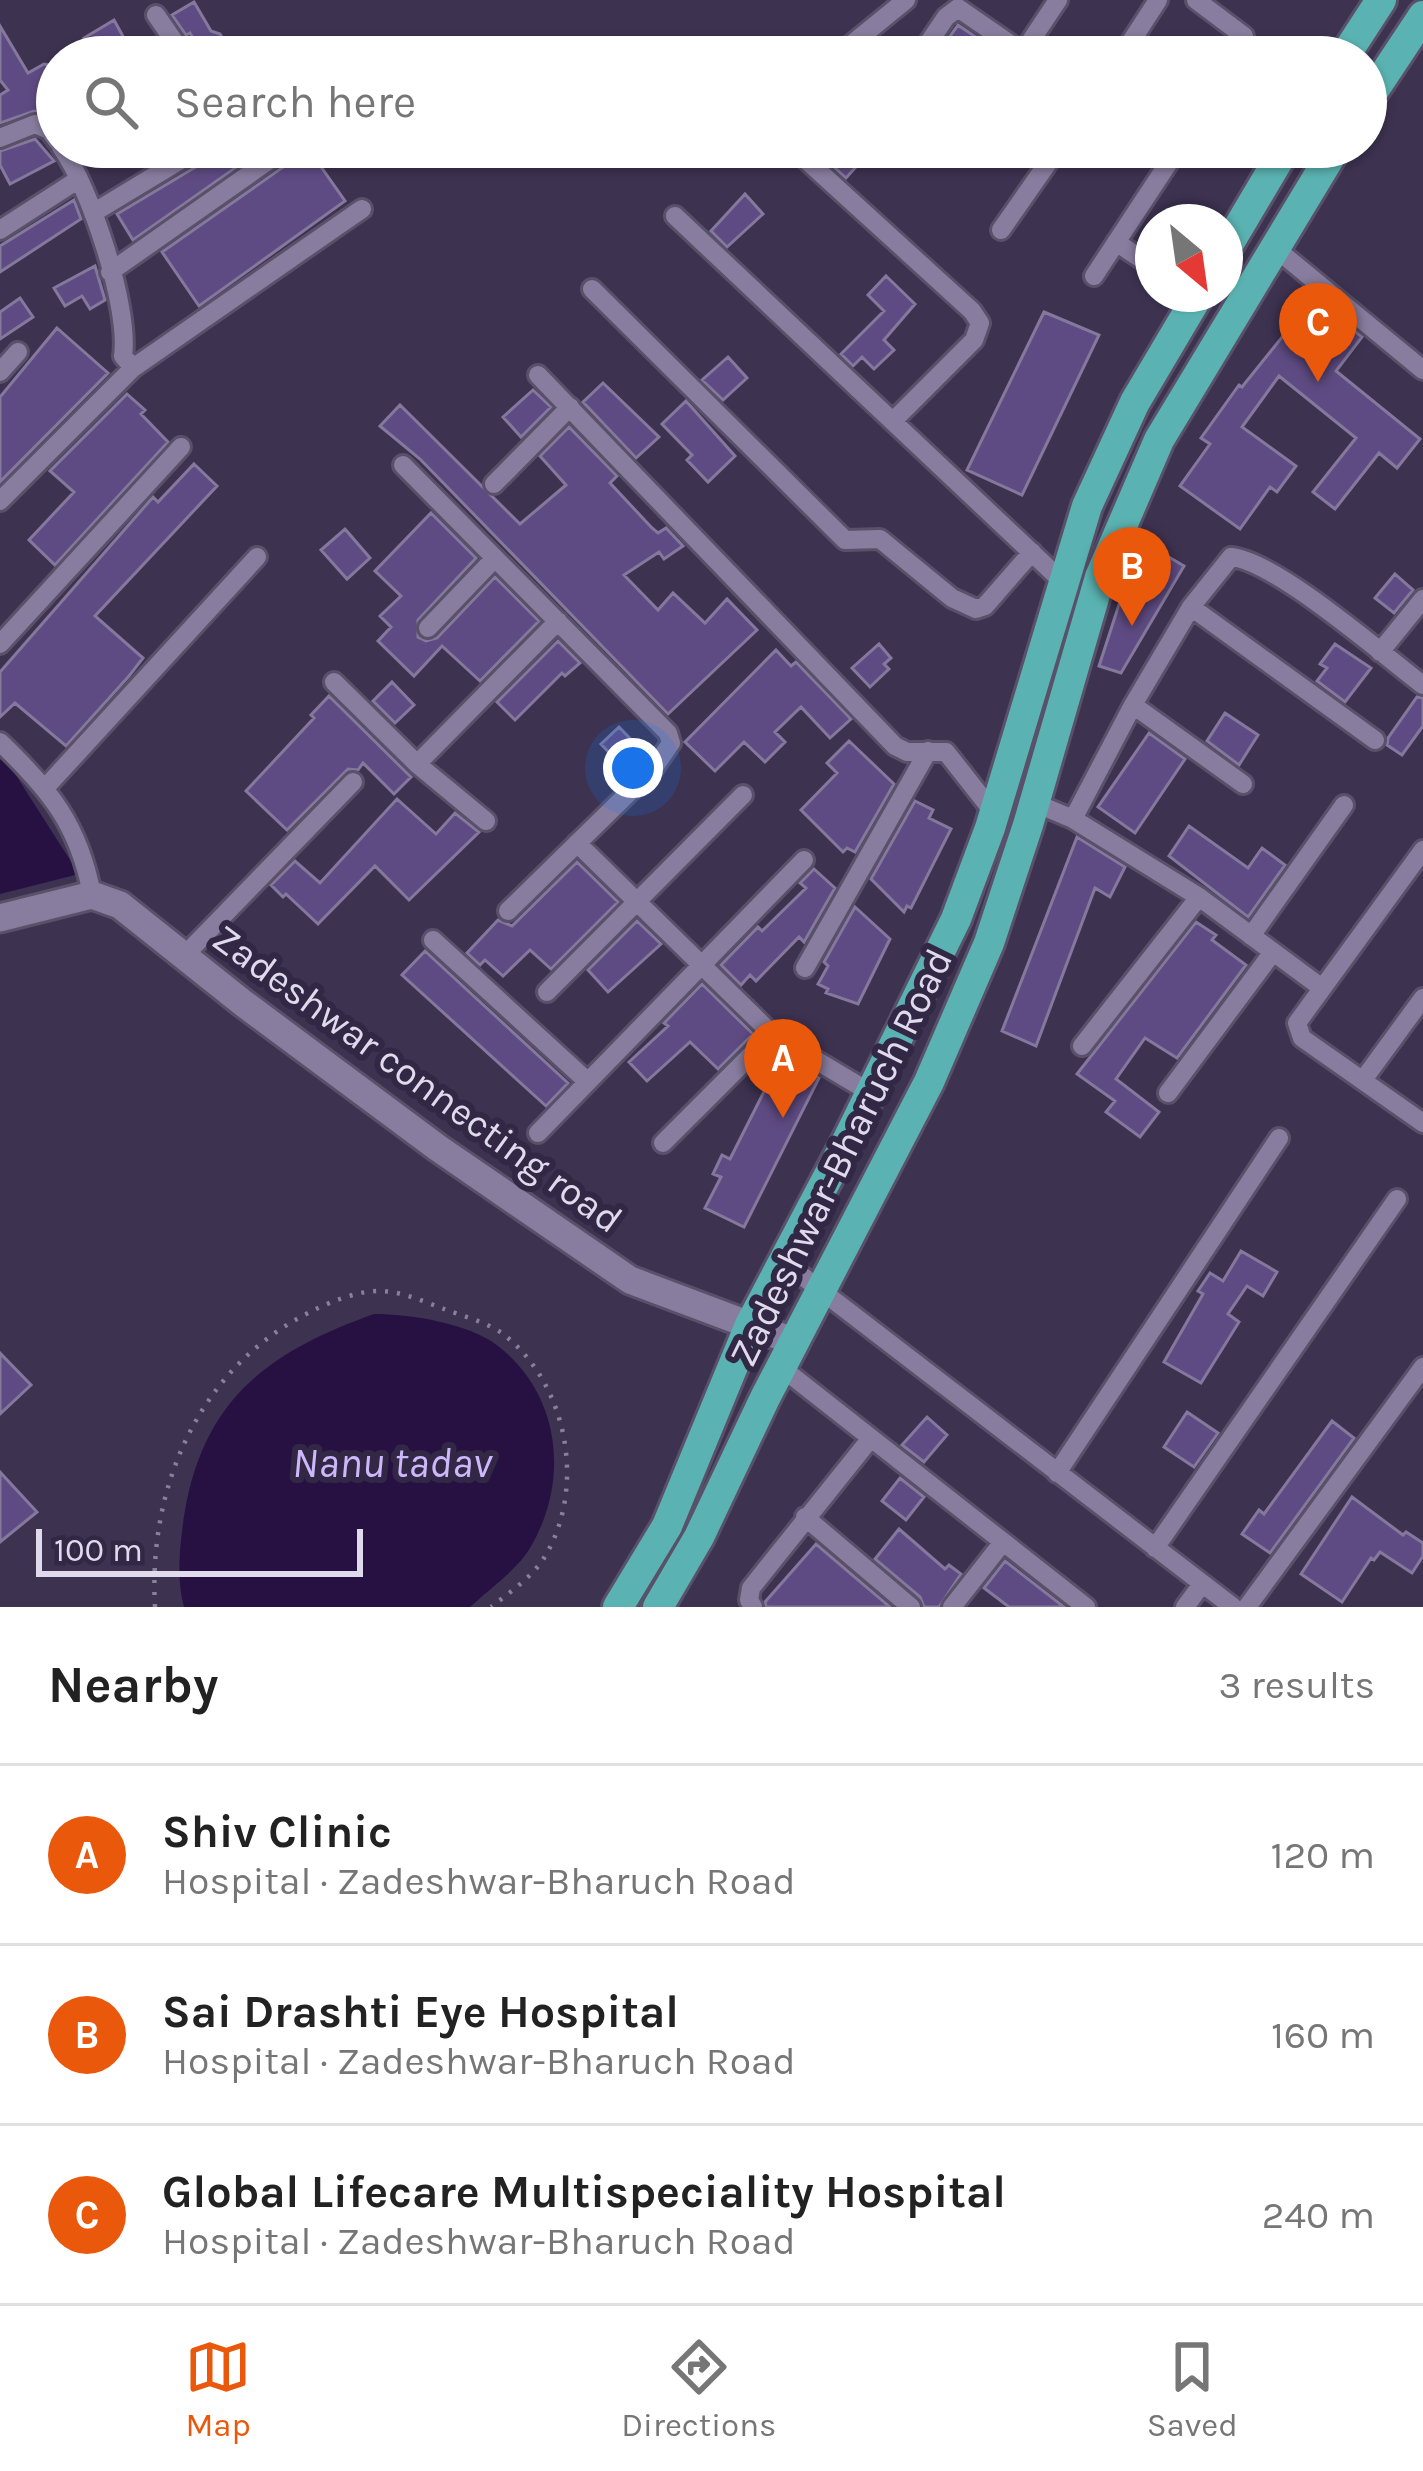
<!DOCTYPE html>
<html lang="en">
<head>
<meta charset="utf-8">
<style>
	:root { --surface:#fff; --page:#f6f6f6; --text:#222; --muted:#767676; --line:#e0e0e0; --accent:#ea580c }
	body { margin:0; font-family:Karla,sans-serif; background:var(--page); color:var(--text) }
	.compass { position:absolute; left:1135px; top:204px; width:108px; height:108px; border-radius:50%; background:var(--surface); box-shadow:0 3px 9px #0004; rotate:151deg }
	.scale { position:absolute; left:36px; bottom:30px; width:327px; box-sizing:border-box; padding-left:12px; border:6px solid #e0daed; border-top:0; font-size:33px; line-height:42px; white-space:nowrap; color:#e0daed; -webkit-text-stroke:9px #322845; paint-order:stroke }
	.you { position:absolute; left:633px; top:768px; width:42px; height:42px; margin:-30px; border:9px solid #fff; border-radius:50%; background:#1a73e8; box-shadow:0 0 0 18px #1a73e833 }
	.badge { display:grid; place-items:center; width:78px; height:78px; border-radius:50%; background:var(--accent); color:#fff; font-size:39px; font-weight:700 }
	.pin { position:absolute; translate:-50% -99px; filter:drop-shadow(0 3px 6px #0008) }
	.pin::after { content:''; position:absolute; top:63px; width:42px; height:36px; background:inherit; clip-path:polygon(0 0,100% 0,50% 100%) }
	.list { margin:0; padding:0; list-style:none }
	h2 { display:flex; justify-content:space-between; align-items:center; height:156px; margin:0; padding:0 48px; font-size:51px }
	h2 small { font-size:39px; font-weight:400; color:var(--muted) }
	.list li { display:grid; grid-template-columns:78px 1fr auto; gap:36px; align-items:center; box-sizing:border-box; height:180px; padding:0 48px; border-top:3px solid var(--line) }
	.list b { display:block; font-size:45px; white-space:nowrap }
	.list p { margin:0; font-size:39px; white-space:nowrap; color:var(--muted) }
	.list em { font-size:39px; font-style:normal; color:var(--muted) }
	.icon { flex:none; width:66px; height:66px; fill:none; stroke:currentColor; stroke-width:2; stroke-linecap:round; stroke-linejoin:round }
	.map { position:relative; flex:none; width:1423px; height:1607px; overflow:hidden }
	.search { position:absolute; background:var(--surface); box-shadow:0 3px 9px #0004; left:36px; right:36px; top:36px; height:132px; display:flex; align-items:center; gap:30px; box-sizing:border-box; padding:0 42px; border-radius:66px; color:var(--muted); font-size:45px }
	.sheet { height:696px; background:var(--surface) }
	nav { display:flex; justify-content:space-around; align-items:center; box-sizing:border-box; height:168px; border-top:3px solid var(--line); background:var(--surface); font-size:33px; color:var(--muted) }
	nav a { display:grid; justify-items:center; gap:6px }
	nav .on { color:var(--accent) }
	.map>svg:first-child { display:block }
	.water { fill:#271143 }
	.building { fill:#5f4b83; stroke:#84799c; stroke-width:3 }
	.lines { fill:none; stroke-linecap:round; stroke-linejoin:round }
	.street-casing { stroke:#595069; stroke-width:24 }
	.secondary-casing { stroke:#595069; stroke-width:33 }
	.primary-casing { stroke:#595069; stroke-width:36 }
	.path { stroke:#898099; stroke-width:4.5; stroke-dasharray:3 9; stroke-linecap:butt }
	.street { stroke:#887d9f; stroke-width:18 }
	.secondary { stroke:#887d9f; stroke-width:27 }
	.primary { stroke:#5ab3b2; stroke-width:30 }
	.labels { text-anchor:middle; stroke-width:12; stroke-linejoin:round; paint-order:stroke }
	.street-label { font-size:39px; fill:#e0daed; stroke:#322845 }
	.water-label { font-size:42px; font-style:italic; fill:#ceb8fc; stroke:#322845 }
</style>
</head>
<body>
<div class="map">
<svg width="1423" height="1607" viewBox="0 0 1423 1607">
	<rect width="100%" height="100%" fill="#3d3250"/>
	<path class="water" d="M0,759l10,7 69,108 -79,20z
		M374,1314c35,0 95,9 124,32 63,49 72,135 32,202 -13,22 -41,41 -60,59h-286c-8,-29 -4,-62 0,-91 19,-117 84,-164 190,-202z"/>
	<path class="building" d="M194,2l17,29 9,3 14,23h-30l-14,-24 -4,2 -14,-20z
		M114,20l11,20 -30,17 -11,-19z
		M958,25l47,32h-70z
		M0,26l28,47 16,-9 6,1 7,13v42l-23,-9 -34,12v-28l8,-5 -8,-10z
		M35,139l19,22 -44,23 -10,-19v-14z
		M215,147h50l-132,93 -16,-26 92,-55z
		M301,147h6l38,54 -146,105 -37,-54 134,-94z
		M812,147h62l-28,31z
		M745,194l18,20 -36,33 -16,-16z
		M74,200l7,19 -81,53v-26z
		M95,266l10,34 -15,9 -8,-13 -17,10 -11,-18z
		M886,276l29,28 -31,36 10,10 -20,19 -12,-12 -9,9 -12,-12 43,-43 -16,-16z
		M20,298l13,19 -33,22v-27z
		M1325,307l37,30 -26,34 84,68 -23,29 -18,-15 -44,56 -22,-17 43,-54 -77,-62 -37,51 54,39 -19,26 -7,-5 -30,42 -60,-43 30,-42 -9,-6 38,-53 3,2 45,-56 11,9z
		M1044,312l55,23 -77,160 -55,-25z
		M57,328l51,45 -108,109v-85z
		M728,357l19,21 -24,22 -21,-20z
		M603,383l56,54 -23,21 -53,-56z
		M533,390l18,17 -30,30 -18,-20z
		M127,394l18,16 -4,4 27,28 -113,123 -26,-25 45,-48 -24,-21z
		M686,401l49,55 -27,26 -21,-22 5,-5 -30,-31z
		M400,405l120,119 46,-39 -26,-29 29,-29 48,49 -7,7 42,45 6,5 8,-5 17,18 -19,13 -5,-7 -35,23 34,35 15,-17 32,30 22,-24 30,31 -89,84 -248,-255 -40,-33z
		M194,464l23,22 -122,130 48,42 -14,18 -63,70 -51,-43 -15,14v-45l153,-175 5,5z
		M431,513l45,45 -58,62v17l8,4 11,-3 58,-61 44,44 -59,60 -38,-35 -28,30 -36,-35 13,-14 -11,-11 21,-20 -26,-25z
		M345,529l25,29 -23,21 -26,-29z
		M1140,540l44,26 -63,107 -22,-7z
		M1395,574l18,16 -19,23 -19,-15z
		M558,641l22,22 -15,13 -3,-3 -47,47 -18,-18z
		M879,644l12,14 -7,6 5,5 -19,18 -18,-19z
		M1335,644l36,24 -26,34 -28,-21 10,-13 -7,-4z
		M776,650l15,16 5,-4 55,57 -21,19 -29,-31 -26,25 10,10 -20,20 -21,-20 -29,29 -30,-29z
		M392,682l22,23 -19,18 -22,-22z
		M329,696l82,81 -17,17 -31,-31 -5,7 -10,-1 -61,61 -41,-39 68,-73 -3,-3z
		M1417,697l6,1v28l-21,29 -15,-10 1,-7z
		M1225,713l33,22 -19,30 -32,-24z
		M619,727l27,28 -18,18 -27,-29z
		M1149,733l36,26 -50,74 -37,-26z
		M849,741l45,43 -39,68 -8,-4 -4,4 -42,-42 36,-37 -10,-10z
		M397,799l39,35 19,-21 24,19 -70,68 -34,-34 -57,58 -32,-30 -3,3 -12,-12 24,-24 25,22z
		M915,801l18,9 -4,8 22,11 -40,79 -4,-2 -3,6 -33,-33z
		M1189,826l59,42 14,-20 23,17 -37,52 -79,-61z
		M1077,837l48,30 -15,30 -15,-9 -59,158 -34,-15z
		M577,862l41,40 -67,67 -21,-19 -27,26 -18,-16 -5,5 -13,-12 31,-33 14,6z
		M814,869l21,19 -31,54 -5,-5 -43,44 -6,-6 -9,10 -20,-20 37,-38 4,4 44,-43 -6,-5z
		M855,907l35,32 -32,65 -32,-11 2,-4 -10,-5 10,-18 -4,-4z
		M637,921l24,23 -53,48 -20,-22z
		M1196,922l20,13 -4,5 34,25 -69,93 -32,-20 -29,41 43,33 -19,25 -34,-25 9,-11 -38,-27z
		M425,951l143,132 -22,23 -144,-131z
		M702,984l51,50 -35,35 -28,-27 -43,39 -18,-19 39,-36 -4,-3z
		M782,1056l37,22 -75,149 -39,-19 16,-31 -8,-3 9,-19 8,4z
		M1241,1251l36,21 -14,24 -16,-10 -19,28 11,8 -38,61 -37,-21 39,-68 -5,-3 12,-18 13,8z
		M0,1353l31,32 -31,29z
		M1187,1412l31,21 -24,34 -30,-20z
		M927,1417l20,18 -23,27 -22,-17z
		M1332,1421l22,17 -84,115 -28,-19 17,-24 5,4z
		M0,1472l37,40 -37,30z
		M900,1478l24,19 -18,23 -24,-19z
		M1352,1497l51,38 3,-3 17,11v13l-11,17 -32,-21 -6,8 -3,-2 -29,44 -41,-28z
		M899,1529l46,40 4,-4 12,9 -22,33h-15l-4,-10 -45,-38z
		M816,1544l74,63h-124l-1,-5z
		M1005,1561l59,46h-55l-25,-19z"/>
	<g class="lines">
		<g class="street-casing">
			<path id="street" d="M1196,0l48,36 2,10 -7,11
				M156,15l29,42
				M836,57l70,-57
				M919,57l27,-40 12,-9 71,49
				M1020,57l38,-57
				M1121,57l37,-57
				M0,138l35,-14 14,6 8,11
				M61,147c29,40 69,161 62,209l10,12
				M148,147l16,23
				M792,147l180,164 8,12 -6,17 -79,79
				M93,213l109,-66
				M675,216l389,367
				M0,230l79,-51
				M1001,230l58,-83
				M1116,242l37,25
				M1275,248l148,122
				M110,272l178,-125
				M1094,276l85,-129
				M592,289l253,251 35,-1 72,59 24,11 9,-3 47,-54
				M0,372l18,-20
				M538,375l357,371 12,6h39l48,61
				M403,465l265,268 3,10 -18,26 -145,142
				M494,484l76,-77
				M0,501l133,-133 229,-159
				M1191,607l184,133
				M428,628l67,-70
				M0,644l181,-197
				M1380,652l43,-53
				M334,682l83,82 69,57
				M1133,705l110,79
				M0,742c50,48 79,83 92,153
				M417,764l141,-143
				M46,787l211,-230
				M1035,803l38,16 60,-114 58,-98 40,-50c45,4 151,97 192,128
				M1073,819l126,78 123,91
				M577,843l195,191 -109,109
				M1423,850l-126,173 5,15 121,85
				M1251,936l93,-131
				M433,940l155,142
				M184,956l169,-174
				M805,968l123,-217
				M547,992l196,-197
				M772,1034l99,59
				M1082,1046l117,-149
				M1363,1080l60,-82
				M1168,1093l105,-141
				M538,1133l266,-273
				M784,1262l449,345
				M782,1368l304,239
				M1057,1473l222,-335
				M805,1517l106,90
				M1155,1548l242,-349
				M753,1607l-4,-7 2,-12 120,-150
				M952,1607l51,-65
				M1185,1607l17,-23
				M1247,1607l176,-240"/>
		</g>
		<g class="secondary-casing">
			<path id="secondary" d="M0,918l92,-23 28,10 123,98 195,145 192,132 165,62"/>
		</g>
		<g class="primary-casing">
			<path id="primary" d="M1344,57l37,-57
				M1366,102l57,-86
				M1225,250l61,-103
				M618,1607l49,-81 83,-201 97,-184 109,-222 34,-91 97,-322 48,-104 64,-108
				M658,1607l41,-70 66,-139 164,-316 60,-139 39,-118 72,-248 59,-137 177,-293"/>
		</g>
		<path class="path" d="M155,1607c-7,-122 45,-241 157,-296 20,-10 48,-21 70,-20 21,1 43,11 62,18 18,7 43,13 59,25 65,50 84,154 41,224 -12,19 -35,35 -53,49"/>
		<use href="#street" class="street"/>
		<use href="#secondary" class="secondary"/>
		<use href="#primary" class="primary"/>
	</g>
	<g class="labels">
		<g class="street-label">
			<text transform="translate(418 1078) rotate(36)" y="14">Zadeshwar connecting road</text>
			<text transform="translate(840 1157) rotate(-64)" y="14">Zadeshwar-Bharuch Road</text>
		</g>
		<g class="water-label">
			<text x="392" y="1477">Nanu tadav</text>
		</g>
	</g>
</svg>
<svg class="compass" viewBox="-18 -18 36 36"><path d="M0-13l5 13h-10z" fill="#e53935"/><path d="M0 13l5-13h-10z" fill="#767676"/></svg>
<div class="scale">100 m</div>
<div class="you"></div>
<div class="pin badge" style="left:783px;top:1118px">A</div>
<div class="pin badge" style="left:1132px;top:626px">B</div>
<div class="pin badge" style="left:1318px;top:382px">C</div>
<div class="search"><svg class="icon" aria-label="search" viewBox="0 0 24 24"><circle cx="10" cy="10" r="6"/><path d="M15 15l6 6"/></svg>Search here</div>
</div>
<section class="sheet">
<h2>Nearby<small>3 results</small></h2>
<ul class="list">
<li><span class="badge">A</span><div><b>Shiv Clinic</b><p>Hospital · Zadeshwar-Bharuch Road</p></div><em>120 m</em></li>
<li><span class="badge">B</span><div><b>Sai Drashti Eye Hospital</b><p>Hospital · Zadeshwar-Bharuch Road</p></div><em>160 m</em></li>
<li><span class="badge">C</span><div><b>Global Lifecare Multispeciality Hospital</b><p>Hospital · Zadeshwar-Bharuch Road</p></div><em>240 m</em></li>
</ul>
</section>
<nav>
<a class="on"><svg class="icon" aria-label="map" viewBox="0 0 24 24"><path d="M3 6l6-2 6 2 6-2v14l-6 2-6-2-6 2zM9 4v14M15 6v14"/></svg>Map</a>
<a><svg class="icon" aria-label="directions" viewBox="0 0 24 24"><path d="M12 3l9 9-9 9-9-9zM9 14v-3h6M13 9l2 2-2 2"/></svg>Directions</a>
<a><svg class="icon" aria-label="saved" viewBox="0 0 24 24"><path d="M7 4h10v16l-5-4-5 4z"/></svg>Saved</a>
</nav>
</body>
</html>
